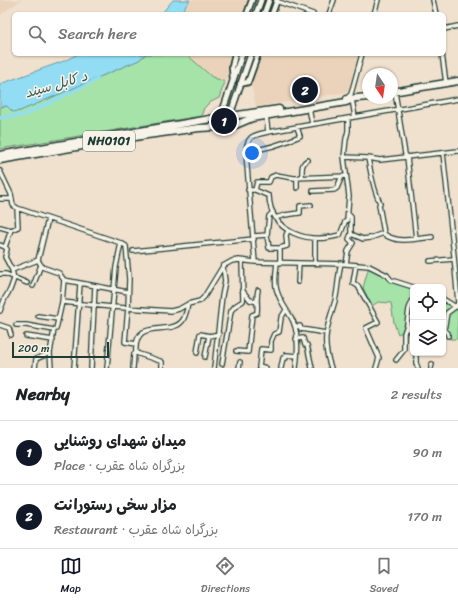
<!DOCTYPE html>
<html lang="en">
<head>
<meta charset="utf-8">
<style>
	:root { --surface:#fff; --page:#f6f6f6; --text:#202124; --muted:#757577; --line:#e0e0e0; --accent:#111827 }
	body { margin:0; font-family:Sriracha,"Playpen Sans Arabic",sans-serif; background:var(--page); color:var(--text) }
	.controls { position:absolute; right:12px; bottom:12px; display:grid; overflow:hidden; border-radius:6px; box-shadow:0 1px 3px #0004 }
	.controls button { width:36px; height:36px; display:grid; place-items:center; padding:0; border:0; border-bottom:1px solid var(--line); background:var(--surface); color:var(--text); font:20px sans-serif }
	.compass { position:absolute; left:362px; top:68px; width:36px; height:36px; border-radius:50%; background:var(--surface); box-shadow:0 1px 3px #0004; rotate:167deg }
	.scale { position:absolute; left:12px; bottom:10px; width:97px; box-sizing:border-box; padding-left:4px; border:2px solid #1f3d34; border-top:0; font-size:11px; line-height:14px; white-space:nowrap; color:#1f3d34; -webkit-text-stroke:3px #f7f3e8; paint-order:stroke }
	.you { position:absolute; left:252px; top:153px; width:14px; height:14px; margin:-10px; border:3px solid #fff; border-radius:50%; background:#1a73e8; box-shadow:0 0 0 6px #1a73e833 }
	.badge { display:grid; place-items:center; width:26px; height:26px; border-radius:50%; background:var(--accent); color:#fff; font-size:13px; font-weight:700 }
	.pin { position:absolute; translate:-50% -50%; border:2px solid #fff; box-shadow:0 1px 4px #0006 }
	.list { margin:0; padding:0; list-style:none }
	h2 { display:flex; justify-content:space-between; align-items:center; height:52px; margin:0; padding:0 16px; font-size:17px }
	h2 small { font-size:13px; font-weight:400; color:var(--muted) }
	.list li { display:grid; grid-template-columns:26px 1fr auto; gap:12px; align-items:center; box-sizing:border-box; height:64px; padding:0 16px; border-top:1px solid var(--line) }
	.list b { display:block; font-size:15px; white-space:nowrap }
	.list p { margin:0; font-size:13px; white-space:nowrap; color:var(--muted) }
	.list em { font-size:13px; font-style:normal; color:var(--muted) }
	.icon { flex:none; width:22px; height:22px; fill:none; stroke:currentColor; stroke-width:2; stroke-linecap:round; stroke-linejoin:round }
	.map { position:relative; flex:none; width:458px; height:368px; overflow:hidden }
	.search { position:absolute; background:var(--surface); box-shadow:0 1px 3px #0004; left:12px; right:12px; top:12px; height:44px; display:flex; align-items:center; gap:10px; box-sizing:border-box; padding:0 14px; border-radius:6px; color:var(--muted); font-size:15px }
	.sheet { height:180px; background:var(--surface) }
	nav { display:flex; justify-content:space-around; align-items:center; box-sizing:border-box; height:56px; border-top:1px solid var(--line); background:var(--surface); font-size:11px; color:var(--muted) }
	nav a { display:grid; justify-items:center; gap:2px }
	nav .on { color:var(--accent) }
	.map>svg:first-child { display:block }
	.built { fill:#ebd3bb }
	.green { fill:#a6e3a9; stroke:#62906e }
	.water { fill:#93ddf4; stroke:#659da7 }
	.lines { fill:none; stroke-linecap:round; stroke-linejoin:round }
	.canal { stroke:#93ddf4; stroke-width:3.5 }
	.minor-casing { stroke:#1f3d34; stroke-width:6 }
	.tertiary-casing { stroke:#1f3d34; stroke-width:8 }
	.secondary-casing { stroke:#1f3d34; stroke-width:8 }
	.trunk-casing { stroke:#1f3d34; stroke-width:9 }
	.minor { stroke:#f7f3e8; stroke-width:3.5 }
	.tertiary { stroke:#f7f3e8; stroke-width:4.5 }
	.secondary { stroke:#f7f3e8; stroke-width:5 }
	.trunk { stroke:#f7f3e8; stroke-width:6 }
	.labels { text-anchor:middle; stroke-width:3; stroke-linejoin:round; paint-order:stroke }
	.shield { fill:#f7f3e8; stroke:#60746a; stroke-width:1 }
	.shield-label { font-size:12px; font-weight:bold; fill:#1f3d34 }
	.water-label { font-size:14px; font-style:italic; fill:#365d5a; stroke:#f7f3e8 }
</style>
</head>
<body>
<div class="map">
<svg width="458" height="368" viewBox="0 0 458 368">
	<rect width="100%" height="100%" fill="#f0e0ce"/>
	<filter id="ink" filterUnits="userSpaceOnUse"><feTurbulence type="fractalNoise" baseFrequency=".025" numOctaves="2"/><feDisplacementMap in="SourceGraphic" scale="8" xChannelSelector="R" yChannelSelector="G"/><feConvolveMatrix kernelMatrix="1 2 1 2 8 2 1 2 1" color-interpolation-filters="sRGB"/></filter>
	<g filter="url(#ink)">
		<path class="built" d="M0,0h21l-21,15z
			M190,0h62l-5,14h-67z
			M186,54h49l-4,19 -6,9 -13,-5z
			M260,54h98l-10,38 -92,15 -5,-23 1,-9z"/>
		<path class="green" d="M146,54h40l26,23 13,5 -6,16 -10,5 -5,5 -3,8 -201,33v-42l7,-1c5,4 6,7 13,5l119,-51z
			M369,266l10,4 10,8 24,9v52l-5,-17 -3,1 -3,9 -4,2 -4,-11 -3,-20 -13,-1 -6,4 -9,-18z
			M443,299l13,8 2,5 -1,27h-7v-5l-7,-3z"/>
		<path class="water" d="M173,0h17l-10,14h-19z
			M78,54h68l-7,6 -119,51 -7,1 -6,-6 -7,1v-23l64,-23z"/>
		<g class="lines">
			<path class="canal" d="M0,118c8,-3 17,-1 26,-4l70,-34 1,-3 -1,-4"/>
			<g class="minor-casing">
				<path id="minor" d="M433,0l3,14
					M276,1l37,13
					M329,14l5,-14
					M374,14l4,-14
					M444,29l14,-3
					M442,54l4,29
					M395,92l10,62 2,3 9,82
					M346,99l5,-5 11,-40
					M352,99l3,18
					M309,108l3,16
					M266,115l2,17
					M246,151c19,-1 36,-7 54,-15l-3,-9
					M443,153l11,103 4,47 -2,4
					M344,157l24,1c3,16 5,31 12,45l-1,2 5,28 -14,5 -7,1 -12,-5v-17l-3,-3
					M368,158l12,2 78,-9
					M0,171l11,23 2,11 4,3 104,35 5,3 3,33 -1,29 -3,34 11,2
					M297,188v-9l5,-3c0,-7 -1,-13 6,-16
					M248,190h7l14,6c2,38 40,48 71,39l5,-13 2,-2 2,-24 -5,-39 2,-18 2,-8v-13
					M255,190l2,-8h12l2,-5 5,-2 18,3 52,-2
					M313,191l21,-1 3,-2 5,-12
					M0,199h12
					M275,218l10,-3 14,-2h1v-7l11,-1
					M48,219l-10,41 4,7 17,6 5,7 -2,22 -6,27 -2,1 -4,23 1,15
					M0,227l11,3 7,-3 -1,-19
					M384,234c13,10 32,5 48,3
					M267,235l2,13h11
					M254,236l13,-1 2,-19 4,-4
					M0,245l5,2 6,-17
					M5,247l2,2 -2,8 7,13 26,-10
					M133,251l121,-12
					M430,261l24,-2
					M255,262l-9,-108c0,-18 7,-19 22,-22l190,-33
					M315,262v-23
					M277,263c-1,8 -3,20 0,28 3,11 11,20 16,30 6,14 5,32 3,47
					M280,263v-15l7,-2 -1,-11 2,-4
					M346,264l2,-13 5,-8 -4,-4 2,-5
					M356,265l-3,18 5,3 20,36 -12,6 13,30 -3,10
					M0,274h6l21,9
					M64,280l64,12
					M298,282l1,-19
					M33,286l8,-21
					M242,290l8,10 7,2
					M413,299l-4,10 -2,15 6,15
					M443,299l13,8
					M62,302l50,5 59,4 8,-2 9,-5 12,-3 4,-4 19,-31 9,-5 7,-1 16,2 91,2 23,2 18,9 4,5 22,7
					M0,311l5,-13 5,-8 4,-11 -2,-9
					M38,316l20,3
					M0,325l9,3 2,7
					M16,325h10l28,5
					M295,327l5,-1 1,3 25,4
					M443,330l5,3v3
					M444,330l3,-17 8,-6
					M26,336l27,4
					M296,339l7,-1 2,7h2l5,23
					M236,351l12,1 4,-37 5,-2c1,-8 -1,-15 1,-23
					M136,353l24,8 2,1v6
					M197,353l3,-19 10,2
					M416,353v10l2,5
					M205,357l4,-21 10,-2
					M396,360l8,-10v-17l3,-8
					M222,364l9,-53 4,-5 8,-5 -1,-40
					M259,366l7,2
					M35,368l1,-9 14,-6
					M74,368l6,-84
					M91,368l4,-82
					M107,368l9,-101 5,-24
					M133,368l1,-14 2,-1c-3,-38 35,-15 47,-33 3,-5 4,-11 5,-16
					M214,368l8,-72 3,-15 -2,-15
					M239,368l1,-6
					M259,368l2,-19 10,1v-9l3,-7 5,-2 2,-14 5,-8
					M281,368l2,-10h3v-3l11,1
					M331,368c-10,-28 -4,-40 4,-67 3,-12 3,-25 6,-38
					M431,368l1,-4"/>
			</g>
			<g class="tertiary-casing">
				<path id="tertiary" d="M247,14l5,-14
					M272,14l5,-14
					M233,80l-1,-13 3,-13
					M240,84l8,-2 10,-28"/>
			</g>
			<g class="secondary-casing">
				<path id="secondary" d="M256,14l5,-14
					M264,14l5,-14
					M222,113l20,-59
					M230,115l21,-61"/>
			</g>
			<g class="trunk-casing">
				<path id="trunk" d="M392,92l66,-11
					M347,99l21,-2
					M231,116l48,-7
					M230,127l2,-5 -2,-7 -5,-2 -8,3c-3,7 0,14 9,13l26,-11 94,-16 5,-2
					M0,155l216,-37
					M0,160l147,-25 52,-7 19,-1"/>
			</g>
			<use href="#minor" class="minor"/>
			<use href="#tertiary" class="tertiary"/>
			<use href="#secondary" class="secondary"/>
			<use href="#trunk" class="trunk"/>
		</g>
	</g>
	<g class="labels">
		<rect class="shield" x="83" y="131" width="52" height="20" rx="3"/>
		<g class="shield-label">
			<text x="109" y="145">NH0101</text>
		</g>
		<g class="water-label">
			<text transform="translate(56 84) rotate(-16)" y="5">د کابل سيند</text>
		</g>
	</g>
</svg>
<div class="controls">
<button><svg class="icon" aria-label="locate" viewBox="0 0 24 24"><circle cx="12" cy="12" r="6"/><path d="M12 2v4M12 18v4M2 12h4M18 12h4"/></svg></button>
<button><svg class="icon" aria-label="layers" viewBox="0 0 24 24"><path d="M12 4l9 5-9 5-9-5zM3 14l9 5 9-5"/></svg></button>
</div>
<svg class="compass" viewBox="-18 -18 36 36"><path d="M0-13l5 13h-10z" fill="#e53935"/><path d="M0 13l5-13h-10z" fill="#757577"/></svg>
<div class="scale">200 m</div>
<div class="you"></div>
<div class="pin badge" style="left:224px;top:121px">1</div>
<div class="pin badge" style="left:305px;top:90px">2</div>
<div class="search"><svg class="icon" aria-label="search" viewBox="0 0 24 24"><circle cx="10" cy="10" r="6"/><path d="M15 15l6 6"/></svg>Search here</div>
</div>
<section class="sheet">
<h2>Nearby<small>2 results</small></h2>
<ul class="list">
<li><span class="badge">1</span><div><b>میدان شهدای روشنایی</b><p>Place · بزرگراه شاه عقرب</p></div><em>90 m</em></li>
<li><span class="badge">2</span><div><b>مزار سخی رستورانت</b><p>Restaurant · بزرگراه شاه عقرب</p></div><em>170 m</em></li>
</ul>
</section>
<nav>
<a class="on"><svg class="icon" aria-label="map" viewBox="0 0 24 24"><path d="M3 6l6-2 6 2 6-2v14l-6 2-6-2-6 2zM9 4v14M15 6v14"/></svg>Map</a>
<a><svg class="icon" aria-label="directions" viewBox="0 0 24 24"><path d="M12 3l9 9-9 9-9-9zM9 14v-3h6M13 9l2 2-2 2"/></svg>Directions</a>
<a><svg class="icon" aria-label="saved" viewBox="0 0 24 24"><path d="M7 4h10v16l-5-4-5 4z"/></svg>Saved</a>
</nav>
</body>
</html>
